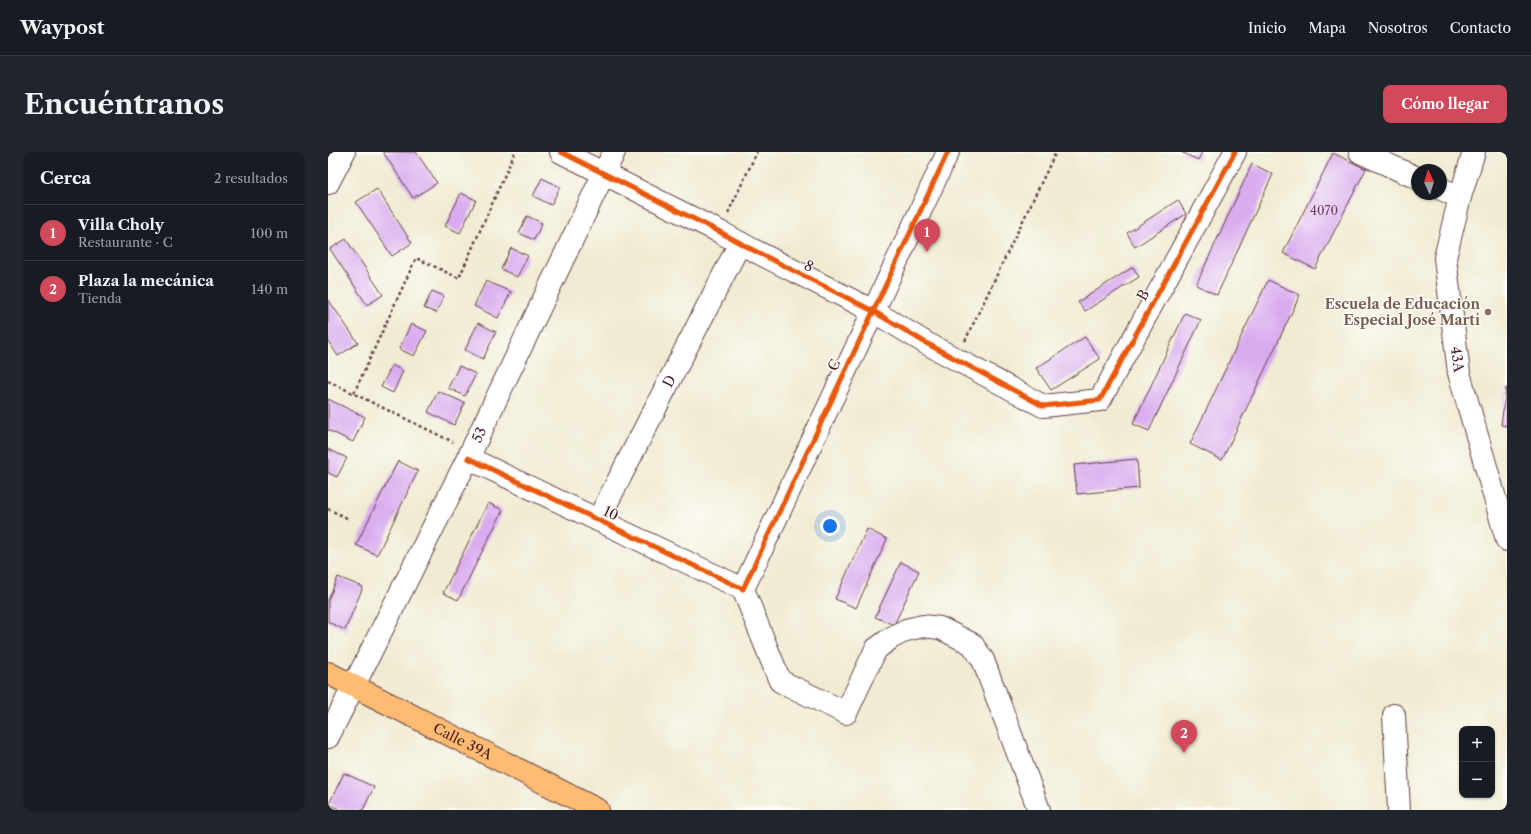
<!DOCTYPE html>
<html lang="es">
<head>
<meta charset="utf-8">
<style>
	:root { --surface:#171b24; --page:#20242c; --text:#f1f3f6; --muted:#9ea1a6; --line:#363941; --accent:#d1495b }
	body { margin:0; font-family:"Libre Caslon Text",serif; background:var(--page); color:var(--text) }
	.controls { position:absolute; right:12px; bottom:12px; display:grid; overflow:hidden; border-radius:8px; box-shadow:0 1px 3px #0004 }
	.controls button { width:36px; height:36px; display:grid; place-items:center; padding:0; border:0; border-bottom:1px solid var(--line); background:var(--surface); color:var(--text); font:20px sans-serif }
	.compass { position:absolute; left:1083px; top:12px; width:36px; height:36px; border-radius:50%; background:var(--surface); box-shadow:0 1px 3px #0004; rotate:356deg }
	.you { position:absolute; left:502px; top:374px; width:14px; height:14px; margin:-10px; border:3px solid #fff; border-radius:50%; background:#1a73e8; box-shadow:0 0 0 6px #1a73e833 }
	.badge { display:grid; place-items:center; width:26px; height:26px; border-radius:50%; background:var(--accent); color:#fff; font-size:13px; font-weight:700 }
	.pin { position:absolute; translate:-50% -33px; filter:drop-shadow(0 1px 2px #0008) }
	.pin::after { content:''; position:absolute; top:21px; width:14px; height:12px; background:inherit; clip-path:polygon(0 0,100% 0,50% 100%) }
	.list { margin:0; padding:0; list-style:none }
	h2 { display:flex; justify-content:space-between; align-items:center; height:52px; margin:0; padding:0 16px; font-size:17px }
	h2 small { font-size:13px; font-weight:400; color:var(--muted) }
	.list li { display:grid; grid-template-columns:26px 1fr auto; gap:12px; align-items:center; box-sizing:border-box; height:56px; padding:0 16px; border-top:1px solid var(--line) }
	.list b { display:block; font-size:15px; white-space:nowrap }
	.list p { margin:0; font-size:13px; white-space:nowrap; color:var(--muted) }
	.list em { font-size:13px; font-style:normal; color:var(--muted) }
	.map { position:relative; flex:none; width:1179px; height:658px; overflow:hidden; border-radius:8px }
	header { display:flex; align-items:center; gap:24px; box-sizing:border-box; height:56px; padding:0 20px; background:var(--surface); border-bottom:1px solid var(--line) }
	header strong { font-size:19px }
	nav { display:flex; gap:22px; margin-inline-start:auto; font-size:14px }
	.intro { display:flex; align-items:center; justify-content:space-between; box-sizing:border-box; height:96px; padding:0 24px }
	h1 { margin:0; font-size:28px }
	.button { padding:10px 18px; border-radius:8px; background:var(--accent); color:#fff; font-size:14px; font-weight:700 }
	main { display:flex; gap:24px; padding:0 24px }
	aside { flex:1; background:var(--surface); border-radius:8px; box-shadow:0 1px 3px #0004 }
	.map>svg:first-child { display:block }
	.building { fill:#d9acef }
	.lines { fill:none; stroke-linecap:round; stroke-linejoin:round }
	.minor-casing { stroke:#633e44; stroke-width:24 }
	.major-casing { stroke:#633e44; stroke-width:24 }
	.path { stroke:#633e44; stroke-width:2.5; stroke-dasharray:3 3; stroke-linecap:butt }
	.minor { stroke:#fff; stroke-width:22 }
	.major { stroke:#febb71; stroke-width:22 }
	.cycleway-casing { stroke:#fdfcf7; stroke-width:8 }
	.cycleway { stroke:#e8590c; stroke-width:5 }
	.education-dot { fill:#8d6e63; stroke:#fdfcf7; stroke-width:1.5 }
	.labels { text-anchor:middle; stroke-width:3; stroke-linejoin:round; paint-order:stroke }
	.number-label { font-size:12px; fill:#6e425c }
	.street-label { font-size:14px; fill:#4a1f2b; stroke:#fdfcf7 }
	.education-label { font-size:14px; font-weight:bold; fill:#785e54; stroke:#fdfcf7; text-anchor:end }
</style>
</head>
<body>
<header>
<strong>Waypost</strong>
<nav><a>Inicio</a><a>Mapa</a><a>Nosotros</a><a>Contacto</a></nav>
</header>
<div class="intro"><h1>Encuéntranos</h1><a class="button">Cómo llegar</a></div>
<main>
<aside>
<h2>Cerca<small>2 resultados</small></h2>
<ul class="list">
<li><span class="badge">1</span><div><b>Villa Choly</b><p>Restaurante · C</p></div><em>100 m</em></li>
<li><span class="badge">2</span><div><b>Plaza la mecánica</b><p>Tienda</p></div><em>140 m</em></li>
</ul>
</aside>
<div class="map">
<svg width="1179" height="658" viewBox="0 0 1179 658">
	<rect width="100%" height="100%" fill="#fdfcf7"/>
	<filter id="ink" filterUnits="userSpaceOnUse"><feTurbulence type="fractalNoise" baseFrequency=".025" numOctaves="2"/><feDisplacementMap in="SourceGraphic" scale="8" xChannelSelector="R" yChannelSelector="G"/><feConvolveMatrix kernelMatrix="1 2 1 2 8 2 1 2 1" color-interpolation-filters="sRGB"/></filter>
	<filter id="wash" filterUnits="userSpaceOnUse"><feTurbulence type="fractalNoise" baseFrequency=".012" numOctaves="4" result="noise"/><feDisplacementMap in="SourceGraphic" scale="16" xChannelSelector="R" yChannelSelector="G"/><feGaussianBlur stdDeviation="0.9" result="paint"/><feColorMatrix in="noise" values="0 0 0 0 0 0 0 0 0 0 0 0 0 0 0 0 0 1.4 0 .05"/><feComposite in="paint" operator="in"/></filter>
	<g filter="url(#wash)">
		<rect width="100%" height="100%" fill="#f0ebd2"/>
		<g id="blocks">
			<path class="building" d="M55,0h33l21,31 -24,15z
				M853,0h21l-4,8z
				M1005,1l33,16 -51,100 -32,-16z
				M924,12l21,10 -56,121 -21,-10z
				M214,26l18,9 -9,18 -18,-9z
				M49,37l35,54 -20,13 -36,-54z
				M133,41l15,7 -16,33 -15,-7z
				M850,48l8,14 -51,33 -8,-14z
				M199,64l15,7 -8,17 -15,-7z
				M18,87l37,56 -16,10 -37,-56z
				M183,96l17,8 -11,21 -16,-8z
				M805,115l6,10 -54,34 -7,-9z
				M940,128l32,15 -78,165 -32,-16z
				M158,129l25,11 -13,26 -24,-12z
				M104,139l12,5 -8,17 -12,-5z
				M0,147l30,44 -20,13 -10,-15z
				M857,161l16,7 -52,111 -16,-7z
				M150,171l18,9 -13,27 -18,-9z
				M83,172l16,7 -13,25 -15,-7z
				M757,185l15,22 -49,31 -15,-22z
				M64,213l11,6 -10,22 -12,-6z
				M131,214l17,8 -11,22 -17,-8z
				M1178,236h1v38l-6,-1z
				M110,239l27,12 -11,22 -26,-13z
				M0,247l37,18 -12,25 -25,-12z
				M0,297l19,9 -10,19 -9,-4z
				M809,307l2,29 -62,6 -3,-29z
				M70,309l20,10 -41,84 -21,-10z
				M160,351l15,7 -45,90 -15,-7z
				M539,377l20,10 -31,69 -21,-9z
				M573,410l18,9 -25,54 -19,-8z
				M10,425l25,10 -18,43 -17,-8v-22z
				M16,621l30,14 -11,23h-22l-12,-6z"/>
		</g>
	</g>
	<g filter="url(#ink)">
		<use href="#blocks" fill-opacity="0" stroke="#633e44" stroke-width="1"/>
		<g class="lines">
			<g class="minor-casing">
				<g id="minor">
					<path d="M233,0l159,80 31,17 122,62 53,32 117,63 57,-6 135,-248"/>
					<path d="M1032,0l57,26"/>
					<path id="s1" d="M1146,0l-14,45 -15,61 14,115 48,167"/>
					<path d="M0,31l16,-31"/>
					<path d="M1113,37l19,8"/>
					<path d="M140,306l275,131"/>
					<path id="s2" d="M270,368l142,-277"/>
					<path d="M415,437l37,92 66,32 30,-64 15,-11 15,-8 17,-4 17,2 32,16 11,16 56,150"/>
					<path d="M415,437l205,-437"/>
					<path d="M1066,563l5,95"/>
					<path id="s3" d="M0,585l140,-279 146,-306"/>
				</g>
			</g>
			<g class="major-casing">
				<g id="major">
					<path id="s4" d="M0,521l270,137"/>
				</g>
			</g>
			<path class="path" d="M400,61l29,-61
				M637,189l91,-189
				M0,229l125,61
				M26,241l62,-135 43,20 56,-126
				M0,357l21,10"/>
			<use href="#minor" class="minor"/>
			<use href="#major" class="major"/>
			<g class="cycleway-casing">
				<path id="cycleway" d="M233,0l159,80 31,17 122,62 53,32 117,63 57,-6 135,-248
					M140,306l275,131 205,-437"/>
			</g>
			<use href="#cycleway" class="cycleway"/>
		</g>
	</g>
	<circle class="education-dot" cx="1160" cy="160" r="4"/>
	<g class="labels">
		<g class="number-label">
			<text x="996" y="63">4070</text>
		</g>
		<g class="street-label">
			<text transform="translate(481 114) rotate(27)" y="5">8</text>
			<text transform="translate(815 143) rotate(-61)" y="5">B</text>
			<text dy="5" stroke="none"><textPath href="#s1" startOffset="212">43A</textPath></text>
			<text transform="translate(506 213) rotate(-65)" y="5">C</text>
			<text dy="5" stroke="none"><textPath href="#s2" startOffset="156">D</textPath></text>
			<text dy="5" stroke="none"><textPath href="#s3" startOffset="338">53</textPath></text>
			<text transform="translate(283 361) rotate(25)" y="5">10</text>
			<text dy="5" stroke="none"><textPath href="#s4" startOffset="151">Calle 39A</textPath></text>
		</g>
		<g class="education-label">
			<text x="1152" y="157">Escuela de Educación<tspan x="1152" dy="16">Especial José Martí</tspan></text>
		</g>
	</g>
</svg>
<div class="controls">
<button>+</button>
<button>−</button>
</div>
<svg class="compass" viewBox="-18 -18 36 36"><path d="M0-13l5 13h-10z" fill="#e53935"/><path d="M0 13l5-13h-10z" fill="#9ea1a6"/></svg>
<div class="you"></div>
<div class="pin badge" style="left:599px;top:100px">1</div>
<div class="pin badge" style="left:856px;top:601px">2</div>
</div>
</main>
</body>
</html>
